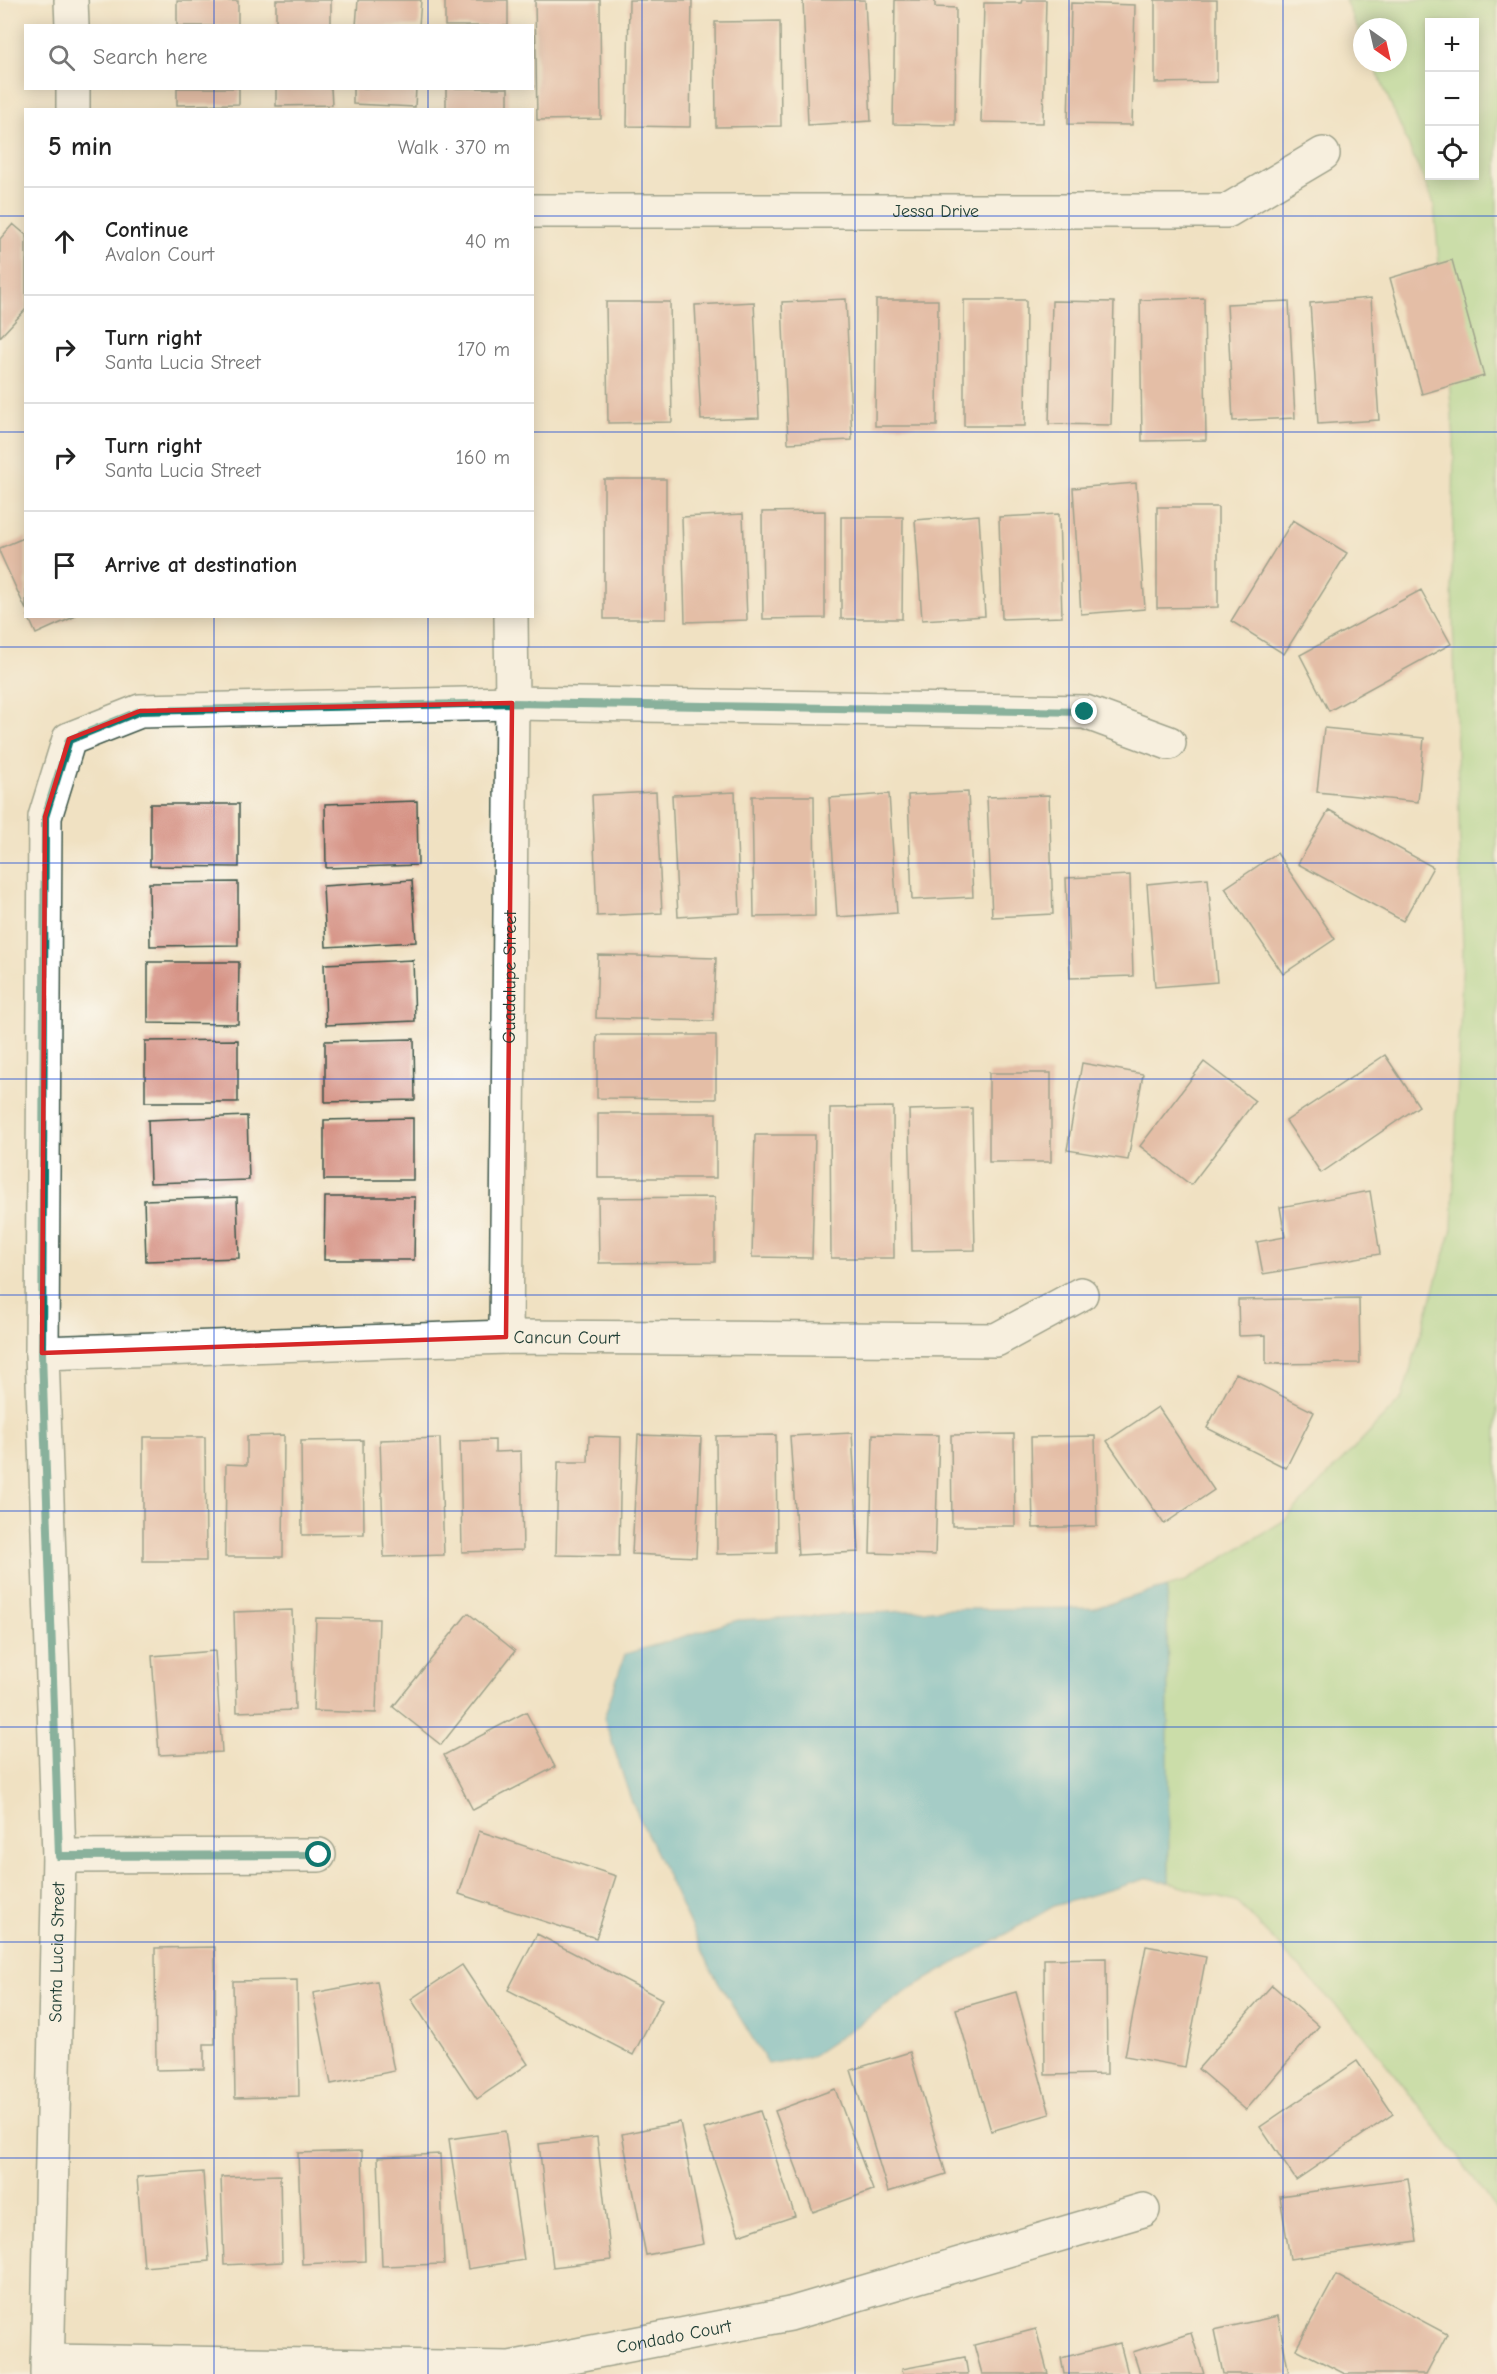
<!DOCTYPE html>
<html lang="en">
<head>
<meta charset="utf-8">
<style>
	:root { --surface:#fff; --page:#f6f6f6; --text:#222; --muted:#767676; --line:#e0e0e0 }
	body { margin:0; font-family:"Comic Neue",sans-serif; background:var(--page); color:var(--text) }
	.controls { position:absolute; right:18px; top:18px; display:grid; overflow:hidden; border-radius:0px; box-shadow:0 3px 15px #0003 }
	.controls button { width:54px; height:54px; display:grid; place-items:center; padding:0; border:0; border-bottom:2px solid var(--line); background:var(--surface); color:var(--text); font:30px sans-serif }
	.compass { position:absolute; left:1353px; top:18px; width:54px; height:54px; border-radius:50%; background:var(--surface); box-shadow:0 3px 15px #0003; rotate:146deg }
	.stop { position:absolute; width:18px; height:18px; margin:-14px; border:4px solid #0f766e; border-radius:50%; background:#fff }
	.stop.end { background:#0f766e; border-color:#fff; box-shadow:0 2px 6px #0008 }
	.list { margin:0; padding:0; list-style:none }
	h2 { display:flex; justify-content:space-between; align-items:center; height:78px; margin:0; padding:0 24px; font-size:26px }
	h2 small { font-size:20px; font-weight:400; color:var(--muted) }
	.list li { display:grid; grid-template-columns:39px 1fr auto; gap:18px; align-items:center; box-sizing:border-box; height:108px; padding:0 24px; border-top:2px solid var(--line) }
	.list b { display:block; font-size:22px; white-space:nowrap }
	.list p { margin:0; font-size:20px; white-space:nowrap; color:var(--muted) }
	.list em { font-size:20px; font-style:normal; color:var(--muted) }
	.icon { flex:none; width:33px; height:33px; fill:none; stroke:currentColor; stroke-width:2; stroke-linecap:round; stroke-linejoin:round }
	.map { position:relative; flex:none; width:1497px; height:2374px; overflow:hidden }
	.search { position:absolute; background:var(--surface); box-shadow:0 3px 15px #0003; left:24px; top:24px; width:510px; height:66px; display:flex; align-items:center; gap:15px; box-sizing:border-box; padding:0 21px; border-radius:0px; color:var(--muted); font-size:22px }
	.panel { position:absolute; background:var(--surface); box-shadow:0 3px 15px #0003; left:24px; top:108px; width:510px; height:510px; border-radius:0px }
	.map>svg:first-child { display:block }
	.green { fill:#9dd78a; stroke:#5e8a5f; stroke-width:1.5; fill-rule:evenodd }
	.water { fill:#4ab2c9; stroke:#34787e; stroke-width:1.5 }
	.building { fill:#d59284 }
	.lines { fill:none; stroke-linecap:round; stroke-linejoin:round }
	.minor-casing { stroke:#3e5649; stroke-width:36 }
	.minor { stroke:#fff; stroke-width:33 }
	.route { stroke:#0f766e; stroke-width:8 }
	.marked { fill:none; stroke:#d62828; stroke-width:4.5; stroke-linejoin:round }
	.grid { fill:none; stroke:#1d4ed8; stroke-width:1.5; stroke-opacity:0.55 }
	.labels { text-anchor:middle; stroke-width:4.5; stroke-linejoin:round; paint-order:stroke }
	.street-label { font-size:18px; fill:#1f3d34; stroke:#fdfcf7 }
</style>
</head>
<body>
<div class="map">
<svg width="1497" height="2374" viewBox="0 0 1497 2374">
	<rect width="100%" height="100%" fill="#fdfcf7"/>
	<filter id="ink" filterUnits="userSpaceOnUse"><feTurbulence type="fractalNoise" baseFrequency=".0167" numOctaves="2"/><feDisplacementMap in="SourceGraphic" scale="12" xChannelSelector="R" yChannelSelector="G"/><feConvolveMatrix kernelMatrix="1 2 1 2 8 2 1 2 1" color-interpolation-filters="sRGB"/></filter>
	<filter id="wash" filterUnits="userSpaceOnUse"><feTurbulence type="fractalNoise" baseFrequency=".008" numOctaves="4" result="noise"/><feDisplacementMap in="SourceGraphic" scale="24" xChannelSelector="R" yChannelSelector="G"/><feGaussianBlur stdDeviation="1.35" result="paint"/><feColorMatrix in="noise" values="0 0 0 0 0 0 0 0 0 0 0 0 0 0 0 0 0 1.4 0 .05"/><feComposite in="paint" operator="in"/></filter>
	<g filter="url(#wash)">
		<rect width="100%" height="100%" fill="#f0e1c2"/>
		<path class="green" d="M1345,0h152v2212l-33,-48 -102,-131 -124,-130 -69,-20 -2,-296 17,-5 101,-62 117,-122 50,-169 11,-279 -11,-364 2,-147 -20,-235 -61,-141h25v-36h-36v12zM1430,22h44v154h-44z"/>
		<path class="water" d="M1167,1587l2,296 -20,-5 -95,28 -139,80 -103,70 -44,8 -55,-91 -82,-173 -27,-82 21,-64 113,-34 206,-11 150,-1z"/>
		<g id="blocks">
			<path class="building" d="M276,0h55v26h-55z
				M358,0h63l-2,26h-63z
				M445,0h63v26h-63z
				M535,0h65l1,119 -64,1z
				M629,0h63l-2,127 -63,-1z
				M803,0h62l6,121 -63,4z
				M895,0h40v7l21,1 -1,117 -62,-1z
				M1022,0h24l-3,123 -62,-1 3,-119h37z
				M1155,0h62v82l-62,1z
				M177,1h61v25h-61z
				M1071,3l64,2 -3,120 -64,-1z
				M780,21l1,105 -65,1 -1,-105z
				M177,88h62v16l-62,1z
				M276,88h55l1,17 -56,1z
				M353,88h63l-1,19 -62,-3z
				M446,88h62v22h-62z
				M13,224l13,11v74l-26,28v-98z
				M1452,260l32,116 -62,18 -32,-116z
				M1204,298l2,142 -64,1 -2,-141z
				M1371,298l8,122 -61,4 -8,-121z
				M846,299l6,141 -64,3 -6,-141z
				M876,300h62l-1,126h-62z
				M964,300h62l-1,126h-61z
				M1052,301l62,1 -3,123 -62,-1z
				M1289,301l6,117 -62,3 -6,-117z
				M606,302h64l2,120 -64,1z
				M754,302l5,116 -58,2 -6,-115z
				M604,479h62v140h-62z
				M1136,483l9,126 -64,5 -8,-126z
				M1157,507h61v100l-61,1z
				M825,511v107l-62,1 -1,-107z
				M743,514l4,106 -62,2 -3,-105z
				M1059,514l3,103 -60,2 -3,-102z
				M979,515l6,101 -63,4 -7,-100z
				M841,517h62l-1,102h-61z
				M1293,520l54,33 -63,101 -53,-33z
				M26,537v73l-26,-57v-5z
				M1421,590l30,54 -122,67 -29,-56z
				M28,616h48l-40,18z
				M1324,728l100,10 -6,64 -101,-10z
				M656,792l6,121 -65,3 -5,-121z
				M735,792l5,121 -62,4 -6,-122z
				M968,792l5,105 -61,3 -4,-105z
				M889,794l8,119 -60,4 -8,-119z
				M1049,795l4,119 -61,3 -5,-120z
				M752,796h62l1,120 -61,1z
				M417,801l1,64 -92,3 -1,-64z
				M150,804h89v63l-89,-1z
				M1329,810l104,57 -30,54 -105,-57z
				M1277,853l58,86 -52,35 -58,-86z
				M1130,875l3,101 -63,2 -4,-100z
				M1208,878l9,104 -62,5 -8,-103z
				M412,880l4,62 -90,5 -3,-61z
				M238,882v63l-88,1 -1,-63z
				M598,955l118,3 -3,63 -117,-3z
				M413,960l2,61 -89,4 -2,-61z
				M148,962h91l-1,62 -90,-1z
				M597,1035h119v64l-119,-1z
				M414,1039l1,61 -90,2v-61z
				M238,1040v62h-93v-61z
				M1385,1055l34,51 -98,67 -35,-52z
				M1204,1062l51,39 -64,84 -51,-39z
				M1082,1063l61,11 -15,86 -61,-10z
				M989,1073h62v89h-62z
				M893,1107l1,151h-63l-1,-150z
				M972,1108l3,142 -63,1 -3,-141z
				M598,1113h118v65h-118z
				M247,1116l2,64 -99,3 -2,-63z
				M413,1118v62h-89v-60z
				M755,1135h60l-3,123 -60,-1z
				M1370,1191l10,63 -117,20 -6,-32 28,-5 -5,-30z
				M237,1197l2,61 -93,3 -2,-61z
				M325,1197h90l-1,63h-90z
				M715,1197v65l-116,1 -1,-65z
				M1359,1298l1,65 -94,1v-29l-27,1 -1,-36z
				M1236,1373l78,39 -28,56 -79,-40z
				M1158,1407l56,83 -50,34 -57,-83z
				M852,1433l7,119 -61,3 -8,-119z
				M873,1434l66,1 -4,120 -65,-2z
				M1014,1434l1,92h-63l-1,-91z
				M284,1435l-1,122h-58l1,-93 21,1v-29z
				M638,1435l63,2 -5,120 -64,-3z
				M776,1435l1,118 -60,1 -1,-118z
				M589,1436l32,1 -2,119 -63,-1 2,-93h30z
				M1095,1436l2,90 -64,2 -2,-91z
				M143,1437h62l1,124h-63z
				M440,1438l4,117 -60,2 -4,-117z
				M363,1440l1,94 -62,1 -1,-94z
				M495,1440v12l26,-1 2,99 -61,2 -2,-111z
				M292,1610l3,100 -58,2 -3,-100z
				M468,1613l47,38 -74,94 -48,-38z
				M316,1618l63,1 -3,94 -63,-2z
				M215,1651l7,101 -63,3 -7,-99z
				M526,1712l29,55 -82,43 -29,-55z
				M479,1831l137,45 -20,62 -137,-44z
				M537,1934l125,65 -29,56 -125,-65z
				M1146,1946l60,11 -21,110 -60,-11z
				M215,1947v97h-11v25l-48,1 -1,-122z
				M1106,1958l1,116 -62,1 -1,-116z
				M462,1965l66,99 -51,35 -66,-100z
				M297,1980l2,116 -64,2 -2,-117z
				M377,1981l17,90 -63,13 -18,-91z
				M1272,1985l47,41 -73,84 -48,-41z
				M1016,1992l34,122 -59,17 -35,-122z
				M910,2052l36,122 -58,18 -37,-122z
				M1357,2061l36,53 -97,66 -36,-53z
				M835,2089l38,101 -60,22 -38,-101z
				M760,2111l35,105 -56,19 -35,-106z
				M680,2122l24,122 -58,11 -24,-121z
				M505,2131l19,129 -56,9 -19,-130z
				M597,2137l14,123 -58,7 -14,-123z
				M362,2151l3,110 -63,3 -4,-111z
				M440,2154l4,110 -62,2 -4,-109z
				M203,2172l6,89 -65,6 -7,-90z
				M280,2175l2,87 -58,3 -3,-88z
				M1408,2178l9,63 -127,18 -10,-63z
				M1336,2275l111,59 -21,40h-81l-49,-25z
				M1278,2316l11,58h-66l-9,-44z
				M1036,2329l12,45h-66l-8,-29z
				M1191,2333l13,41h-64l-7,-22z
				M1120,2343l8,31h-64l-3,-16z
				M965,2357l3,17h-65l-1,-5z"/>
		</g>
	</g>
	<g filter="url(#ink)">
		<use href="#blocks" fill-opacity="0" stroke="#3e5649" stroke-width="1.5"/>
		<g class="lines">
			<g class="minor-casing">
				<g id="minor">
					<path d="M71,0l1,26"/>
					<path d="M73,88v22"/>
					<path id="s1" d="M532,211h695l96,-57"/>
					<path id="s2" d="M506,1337l6,-634 -1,-87"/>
					<path id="s3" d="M42,1353l464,-16 490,3 85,-46"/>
					<path d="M59,1856l260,-1"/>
					<path id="s4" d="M47,2361l463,7 280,-54 353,-104"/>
					<path id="s5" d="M47,2374l12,-518 -17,-503 3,-536 24,-78 71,-28 372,-8 573,9 84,31"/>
				</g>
			</g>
			<use href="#minor" class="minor"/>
		</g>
	</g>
	<g class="lines" filter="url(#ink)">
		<path class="route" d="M319,1855l-260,1 -17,-503 3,-536 24,-77 71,-29 372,-8 573,9"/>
	</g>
	<path d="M0 0H1497V2374H0ZM512,703l-6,634 -464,16 3,-536 24,-78 71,-28z" fill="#f0e1c2" fill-opacity=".55" fill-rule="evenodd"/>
	<path class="marked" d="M512,703l-6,634 -464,16 3,-536 24,-78 71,-28z"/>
	<path class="grid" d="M214,0v26M428,0v26M642,0v2374M855,0v2374M1069,0v2374M1283,0v2374M214,88v22M428,88v22M0,216h26M532,216h965M0,432h26M532,432h965M214,616v1758M428,616v1758M0,647h1497M0,863h1497M0,1079h1497M0,1295h1497M0,1511h1497M0,1727h1497M0,1942h1497M0,2158h1497"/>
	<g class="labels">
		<g class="street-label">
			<text dy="6" stroke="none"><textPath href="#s1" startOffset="404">Jessa Drive</textPath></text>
			<text dy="6" stroke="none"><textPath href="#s2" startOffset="360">Guadalupe Street</textPath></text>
			<text dy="6" stroke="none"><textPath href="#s3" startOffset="525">Cancun Court</textPath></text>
			<text dy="6" stroke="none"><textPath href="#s5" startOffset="422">Santa Lucia Street</textPath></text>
			<text dy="6" stroke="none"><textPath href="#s4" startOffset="630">Condado Court</textPath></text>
		</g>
	</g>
</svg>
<div class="controls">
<button>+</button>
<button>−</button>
<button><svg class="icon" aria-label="locate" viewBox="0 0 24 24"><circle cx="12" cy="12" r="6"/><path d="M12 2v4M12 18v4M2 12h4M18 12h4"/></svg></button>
</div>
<svg class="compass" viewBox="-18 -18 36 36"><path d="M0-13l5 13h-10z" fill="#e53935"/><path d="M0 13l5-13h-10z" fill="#767676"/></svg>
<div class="stop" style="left:319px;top:1855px"></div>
<div class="stop end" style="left:1085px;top:712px"></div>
<div class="search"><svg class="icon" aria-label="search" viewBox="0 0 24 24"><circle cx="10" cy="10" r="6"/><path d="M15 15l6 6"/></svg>Search here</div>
<section class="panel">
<h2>5 min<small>Walk · 370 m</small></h2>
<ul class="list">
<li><svg class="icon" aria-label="ahead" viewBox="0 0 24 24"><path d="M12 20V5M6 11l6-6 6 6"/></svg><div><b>Continue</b><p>Avalon Court</p></div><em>40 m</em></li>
<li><svg class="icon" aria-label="right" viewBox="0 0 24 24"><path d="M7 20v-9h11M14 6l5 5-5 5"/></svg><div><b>Turn right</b><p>Santa Lucia Street</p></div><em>170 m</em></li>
<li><svg class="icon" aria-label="right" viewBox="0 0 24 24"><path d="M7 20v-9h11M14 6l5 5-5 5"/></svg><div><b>Turn right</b><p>Santa Lucia Street</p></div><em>160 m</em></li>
<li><svg class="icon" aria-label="arrive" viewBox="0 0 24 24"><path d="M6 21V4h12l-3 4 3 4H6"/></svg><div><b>Arrive at destination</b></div></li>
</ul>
</section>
</div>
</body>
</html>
